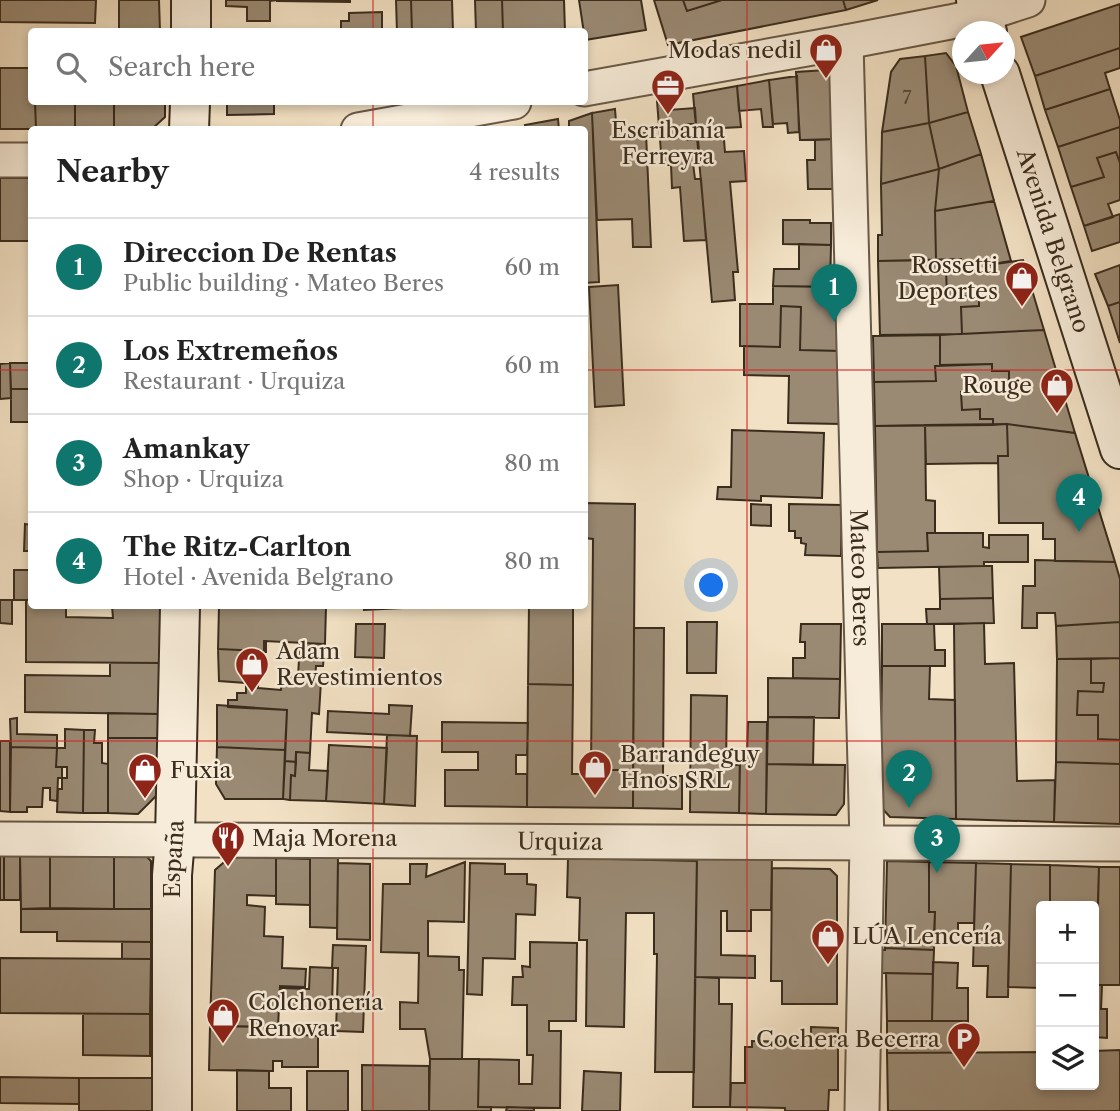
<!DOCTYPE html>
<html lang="en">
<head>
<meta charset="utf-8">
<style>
	:root { --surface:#fff; --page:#f2f2f2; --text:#222; --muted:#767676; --line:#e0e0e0; --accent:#0f766e }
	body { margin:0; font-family:"Libre Caslon Text",serif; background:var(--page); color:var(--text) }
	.controls { position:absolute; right:21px; bottom:21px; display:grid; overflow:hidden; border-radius:7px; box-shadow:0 4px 10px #0003 }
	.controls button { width:63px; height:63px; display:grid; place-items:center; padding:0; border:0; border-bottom:2px solid var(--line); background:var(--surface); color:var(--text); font:35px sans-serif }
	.compass { position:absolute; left:952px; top:21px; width:63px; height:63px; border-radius:50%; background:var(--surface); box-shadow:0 4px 10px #0003; rotate:63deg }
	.you { position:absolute; left:712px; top:586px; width:24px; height:24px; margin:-18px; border:5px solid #fff; border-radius:50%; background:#1a73e8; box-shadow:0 0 0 10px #1a73e833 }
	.badge { display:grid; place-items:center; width:46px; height:46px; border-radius:50%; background:var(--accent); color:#fff; font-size:23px; font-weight:700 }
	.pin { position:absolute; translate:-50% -58px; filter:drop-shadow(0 2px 4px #0008) }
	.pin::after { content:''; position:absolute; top:37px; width:24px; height:21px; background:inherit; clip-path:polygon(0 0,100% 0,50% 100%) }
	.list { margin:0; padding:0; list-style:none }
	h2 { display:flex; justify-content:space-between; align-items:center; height:91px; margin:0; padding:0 28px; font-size:30px }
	h2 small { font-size:23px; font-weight:400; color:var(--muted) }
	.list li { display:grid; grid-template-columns:46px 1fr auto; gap:21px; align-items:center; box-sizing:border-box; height:98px; padding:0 28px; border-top:2px solid var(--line) }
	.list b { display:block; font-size:26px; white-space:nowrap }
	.list p { margin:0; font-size:23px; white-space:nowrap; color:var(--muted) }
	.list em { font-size:23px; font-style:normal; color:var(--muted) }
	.icon { flex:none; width:38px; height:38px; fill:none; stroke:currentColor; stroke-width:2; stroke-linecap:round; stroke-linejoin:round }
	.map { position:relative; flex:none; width:1120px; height:1111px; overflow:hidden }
	.search { position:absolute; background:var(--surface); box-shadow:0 4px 10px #0003; left:28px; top:28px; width:560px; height:77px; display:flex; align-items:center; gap:18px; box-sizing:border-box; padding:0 24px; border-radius:7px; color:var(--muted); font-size:26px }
	.panel { position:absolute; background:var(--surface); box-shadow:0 4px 10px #0003; left:28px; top:126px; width:560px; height:483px; border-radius:7px }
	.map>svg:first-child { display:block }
	.building { fill:#9a8a74; stroke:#3a2c1d; stroke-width:2 }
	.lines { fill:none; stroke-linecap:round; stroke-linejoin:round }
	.street-casing { stroke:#685947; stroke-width:37 }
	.secondary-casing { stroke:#3a2c1d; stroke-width:42 }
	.street { stroke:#f7ecd9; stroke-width:33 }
	.secondary { stroke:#f7ecd9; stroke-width:38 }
	.grid { fill:none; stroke:#d62828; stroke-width:2; stroke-opacity:0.55 }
	.labels { text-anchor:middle; stroke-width:5; stroke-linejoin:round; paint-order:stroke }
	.number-label { font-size:19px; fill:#524433 }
	.poi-label { font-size:23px; fill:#3a2c1d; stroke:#f7ecd9; text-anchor:start }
	.street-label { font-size:23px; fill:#3a2c1d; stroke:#f7ecd9 }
</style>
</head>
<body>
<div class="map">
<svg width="1120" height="1111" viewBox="0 0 1120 1111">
	<rect width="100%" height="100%" fill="#f2e1c4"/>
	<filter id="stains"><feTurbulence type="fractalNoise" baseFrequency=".00286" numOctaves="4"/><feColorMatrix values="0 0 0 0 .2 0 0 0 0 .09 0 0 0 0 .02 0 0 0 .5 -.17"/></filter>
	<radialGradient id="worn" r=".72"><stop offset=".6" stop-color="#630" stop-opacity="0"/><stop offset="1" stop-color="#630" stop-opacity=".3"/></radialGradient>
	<path class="building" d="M0,0h96l-1,23 -95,-1z
		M119,0h40l1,32h-41z
		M226,0h51l-7,1v20h-23v-14l-21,-1z
		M277,0h73v2l-73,-1z
		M396,0h15l1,32h-15z
		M411,0h41l1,32h-41z
		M475,0h27l1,32h-27z
		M502,0h62l1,32h-62z
		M579,0h62l5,30 -61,10z
		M654,0h29l4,11 35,-11h121l3,10 -178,35z
		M683,0h39l-35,11z
		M843,0h35l-32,10z
		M1120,4v44l-85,28 -14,-39z
		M382,12v20h-41v-11h8v-8z
		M1120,48v20l-15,5 5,16 -65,21 -10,-34z
		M946,53l10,13 12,46 -39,11 -4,-67z
		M925,56l4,67 -47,9 9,-60 9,-13z
		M0,68h32v34h3l1,27h-36z
		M826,70l8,13 3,56 -37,1 -4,-68z
		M797,76l2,56 -11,1 -1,-10 -14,1 -4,-44z
		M769,80l4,47h-10l-2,-18 -22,2 -2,-25z
		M737,86l4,41 -18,1 2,24 19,-1 2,30 -16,1 8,90h-5l2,28 -23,2 -19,-208z
		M1110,89l10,31v7l-62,20 -13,-37z
		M667,99l2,11 26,-2 1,16h-10l2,16h10l2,22 -7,1 2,16h6l5,61 -22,1 -4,-54 -8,1 -1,-23h-9l-5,-64z
		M35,102h40v27h-39z
		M75,102h39v26l-39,1z
		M114,102h51v15l-13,12 -38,-1z
		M227,102h47v12l-47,1z
		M615,109l2,26 29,-2 5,114h-18l-1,-28 -35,1 -5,-107z
		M968,112l13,42 -42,15 -10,-46z
		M592,113l7,169 -15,1v-153h-15v-9z
		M558,119l1,11h-33l-1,-5z
		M929,123l10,46 -58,15 1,-52z
		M1120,127v36l-4,-11 -19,6 7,19 -33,10 -13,-40z
		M837,139l1,50h-30l-1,-29h8v-20z
		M1116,152l4,11v37l-12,4 5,13 -29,9 -13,-39 33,-10 -7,-19z
		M981,154l13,47 -59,10 4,-42z
		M939,169l-4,42 1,49 -58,1v-26h4l-1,-51z
		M0,178h32v63h-32z
		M994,201l17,60 -50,8v-10l-25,1 -1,-49z
		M1120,214v28l-28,9 -8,-25z
		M783,220h27v3h21v22l-48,-1z
		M799,244l32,1 -1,42 -57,-1 1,-17h25z
		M961,259v10h-15l1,28 32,-1v10l-18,1 1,27 -82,1 -2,-74z
		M1023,260l21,70 -82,4 -1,-27 18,-1v-10l-32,1 -1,-28h15z
		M1120,265v37l-12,4 -13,-32z
		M618,285l6,120 -29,2 -6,-120z
		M773,286l70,1 -1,64 -42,-1 1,-43 -20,-1 -1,41 -40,-1v-42h33z
		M1120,302v41l-12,-37z
		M781,306l20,1 -1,43 42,1 -1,73 -53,-1 1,-47 -45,-1v-29l36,1z
		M1044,330l31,103 -68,-9 -14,1v-6h-13v-10l-18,1 -1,-18h24v-7l24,-1v-13h-17v-7l-52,1v-30z
		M940,335v31h-5l1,15 -62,1 -1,-46z
		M10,363h22v26h-21z
		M10,363l1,35 -11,1v-35z
		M992,364v7h17v13l-24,1v7h-24l1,18 18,-1v10h13v6l-118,1 -1,-44 62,-1 -1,-15z
		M11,389h21v33h-21z
		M1007,424l68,9 40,129 -60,-1v-22h-12v-16h-44l-1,-67h10z
		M1007,424l1,32h-10v7l-72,1 -1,-39z
		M925,425l1,75 9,1v32h-8l1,18 -51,1 -2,-126z
		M732,430l92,3 -2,65 -61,-2v5l-44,-2 1,-12h13z
		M584,503l51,1 -2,266h-42l2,-231 -9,-1z
		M751,504l20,1v21l-20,-1z
		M789,504l53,1 -1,51 -36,-1 1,-11 -5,-1v-5h-6v-7h-6z
		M25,524l7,1v26h-8z
		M927,533h56v14l6,1v-13h39v27h-44v4l-106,2 -1,-16 51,-1z
		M1035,560l80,2 5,17v43l-64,4 -1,-13h-18v15h-15l1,-42h12z
		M984,566h8l1,32 -53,1 -1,-32z
		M14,570h18v30h-18z
		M993,598l1,25 -67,1 -1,-15h14v-10z
		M0,600h12v24l-12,-1z
		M26,600h6v6h34v11l47,1 -1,-12h49l-1,57 -134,-1z
		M219,606h107l-1,38 -61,-3v10l-46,-2z
		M364,606h38v2l-38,2z
		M529,606h44v79l-45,-1z
		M687,622h30l-1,51h-29z
		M1120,622v36l-63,1 -1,-33z
		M984,623l1,41 29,-1 3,118 38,-1 -1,42 -98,-3 -2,-195z
		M356,624h29l-1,34 -29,-1z
		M801,624h40l-1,55 -47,-1v-20h12v-16h-5z
		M882,624h52l1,26h10v16h-63z
		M634,628h30l-1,148h19v33l-49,-1z
		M264,641h2v11h-7l-1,36 23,2 1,-15 16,1 2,-33 25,1 -2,22h-7l-1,14 6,1 -2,33 -7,-1 -2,40 -14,-1v10l-11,-1 2,-51 -59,-3v-7h9v-7h9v-10l-27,-2 -1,-32 46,2z
		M1120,658v82l-22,-1v-24h-21l1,-24 25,1 1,-9h-13v-24z
		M1057,659h34v24h13l-1,9 -25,-1 -1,24h21v24l22,1v24l-64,-2z
		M110,663h50l-1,51 -134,-2v-37l85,1z
		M882,666h48l-1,33 26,1 1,119 -66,-2 -10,-11z
		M768,678l72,1 -1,39 -71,-1z
		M528,684l45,1 -1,89h18l1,-4h42v38l-106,-1z
		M691,695l36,1 -1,69h14l-1,48 -49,-1z
		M217,705l70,5 -2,40 -68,-3z
		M389,705l23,1 -2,30 -83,-4 1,-21 61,3z
		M108,713l51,1v24h-51z
		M768,717h46l-1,48 -46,-1z
		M17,718v16l40,1v13l-46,-1 -1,-28z
		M442,722l86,1 -1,32h-11v19h11v33l-82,-1v-36h33v-18h-36z
		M748,722h19l-1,92 -27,-1 1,-62h7z
		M65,729l19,1 -1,83 -26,-1 1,-23h4v-11h5v-11h-11l1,-19h8z
		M84,730h11l-1,13h8v20l6,1v49h-25z
		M387,735l30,1 -2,70 -31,-2z
		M108,738h51l-1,56 -20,20 -30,-1z
		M0,741h10v71l-10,-1z
		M329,745l58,3 -3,56 -58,-3z
		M11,747l46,1 -1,19h6v11h-4l-1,23 -7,-1v-12h-7l-1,19h-15v5h-17z
		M217,747l68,3 -2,49h-58l-9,-15z
		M296,752l14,1 -1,17 19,1 -2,30 -36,-1 1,-25 4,1z
		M285,761l11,1 -1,14 -4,-1 -1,25 -7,-1z
		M1056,762l64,2v60l-66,-2z
		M767,764l78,1 -1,39 -8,11 -70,-1z
		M0,854h4v46h-4z
		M4,854h16v46h-16z
		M20,854h30v54l-29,1z
		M50,854h64v55l-64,-1z
		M114,854h30l7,7v48h-37z
		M697,854l75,1 -1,55h-20v21h-24v-20h-6v44l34,1v22l-60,-1z
		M310,856l28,1 -1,71 -27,-1z
		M230,857l46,1v38l-29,-1v10l18,2 -1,29 19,1 -1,31 24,1 -1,18 -25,-1 -2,41 -68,-1 5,-156z
		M276,858l34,1v46l-34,-1z
		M568,858l129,3 -3,211h-39l2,-118h-3v-41h-28l-2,114 -38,-1 1,-86h-8l1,-42 -13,-1z
		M887,861l42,1v50h6l-1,38 -49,-2z
		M465,862l-1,60 -36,-1v35l31,1v13h5l-2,89h-32l-5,-30h-25v-27l18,1 1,-50 -38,-1 2,-68h27v-20h17l-1,13z
		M929,862l47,1 -2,60h-16v12h-24l1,-23h-6z
		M338,863l32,1v76l-33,-1z
		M470,863l35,1v10h22v10l9,1 -1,30 -19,-1 -1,45 -32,-1 -1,37 -15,-1z
		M976,863l35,1 -3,133h-21l1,-31h-15z
		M1011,864l39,1v41h-9v82l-33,-1z
		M1050,865l49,2 -2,63h-3v-24h-44z
		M1099,867h21v118h-24z
		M772,868l58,1 7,7v128h-55v-23h-11z
		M21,909h130v33l-94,-1v-9h-36z
		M1094,930h3l-1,55h6l-1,24h6v29l-13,-1z
		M122,942h29v17h-29z
		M530,942l47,1 -1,78h-27v10h12l-1,77 -82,-1 1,-48 40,1v24h13l1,-29h-6v-50h-15l1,-28h10l-1,-11 8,1z
		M333,945l33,1 -3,86 -27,-1 2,-63h-6z
		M885,948l49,2 -1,24 -52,-1v-23h4z
		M0,958l151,1 -1,55 -150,-1z
		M933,962l25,1 -1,25h11v33h-36z
		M310,967l23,1 -1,40 -52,-2 1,-18 28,1z
		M886,973l47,1 -1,47h-45z
		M695,977l24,1v26h13l-2,103h-37z
		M83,1014h67v42l-67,-1z
		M887,1021h81v32h-81z
		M210,1026l94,1v8l14,1v31h-36v-6h-9v10l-64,-1z
		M811,1027l27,1v62h-9l-1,21h-43v-3l-55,-1 1,-24h14v-36h7v-6l59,1z
		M1120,1050v61h-232l-1,-58 154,-1v33h53v-34z
		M430,1059h49l-1,48h13v4h-62z
		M362,1065l67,1v45h-67z
		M237,1070l32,1v17h22v23h-54z
		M307,1071h41v40h-41z
		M584,1071l37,2 -1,38h-38z
		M0,1077l79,1v26l-79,-1z
		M79,1078h73v33h-73z
		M507,1107l27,1v3h-28z"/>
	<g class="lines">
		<g class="street-casing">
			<g id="street">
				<path id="s1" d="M846,42l21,800 -5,269"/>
				<path d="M584,89l262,-47 104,-20 32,-7 46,-15"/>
				<path d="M358,130l156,-28"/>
				<path d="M0,160h32"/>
				<path id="s2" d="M0,839l1120,5"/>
			</g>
		</g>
		<g class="secondary-casing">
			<g id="secondary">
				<path d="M976,0l11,32"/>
				<path d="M191,32v-32"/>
				<path id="s3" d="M1000,74l120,375"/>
				<path d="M189,130l1,-28"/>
				<path id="s4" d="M172,1111v-236l3,-36 5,-233"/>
			</g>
		</g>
		<use href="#street" class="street"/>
		<use href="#secondary" class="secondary"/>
	</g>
	<path class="grid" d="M373,0v32M747,0v1111M373,102v28M0,370h32M584,370h536M373,606v505M0,741h1120"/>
	<defs>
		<g id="shop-pin" transform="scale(1.75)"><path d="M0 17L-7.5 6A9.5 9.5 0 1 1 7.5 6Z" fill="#8f2418" stroke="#f7ecd9"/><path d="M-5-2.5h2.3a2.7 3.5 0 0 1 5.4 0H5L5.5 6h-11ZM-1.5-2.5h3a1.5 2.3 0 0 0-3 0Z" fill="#fff"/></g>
		<g id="office-pin" transform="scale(1.75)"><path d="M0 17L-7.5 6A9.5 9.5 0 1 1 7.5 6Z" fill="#8f2418" stroke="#f7ecd9"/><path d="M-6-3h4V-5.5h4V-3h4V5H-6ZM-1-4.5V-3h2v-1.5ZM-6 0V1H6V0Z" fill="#fff"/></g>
		<g id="restaurant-pin" transform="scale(1.75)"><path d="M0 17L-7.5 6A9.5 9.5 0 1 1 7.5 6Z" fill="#8f2418" stroke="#f7ecd9"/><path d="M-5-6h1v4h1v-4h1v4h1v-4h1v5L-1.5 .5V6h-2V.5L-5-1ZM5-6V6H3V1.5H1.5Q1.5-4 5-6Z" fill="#fff"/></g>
		<g id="parking-pin" transform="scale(1.75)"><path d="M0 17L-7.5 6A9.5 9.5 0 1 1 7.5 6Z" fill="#8f2418" stroke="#f7ecd9"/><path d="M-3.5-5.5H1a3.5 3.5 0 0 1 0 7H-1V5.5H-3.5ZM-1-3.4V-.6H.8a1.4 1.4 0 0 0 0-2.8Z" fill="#fff"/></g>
	</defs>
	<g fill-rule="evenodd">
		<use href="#shop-pin" x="826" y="50"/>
		<use href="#office-pin" x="668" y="86"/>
		<use href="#shop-pin" x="1022" y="278"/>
		<use href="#shop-pin" x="1057" y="385"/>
		<use href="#shop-pin" x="252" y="664"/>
		<use href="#shop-pin" x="595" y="767"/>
		<use href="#shop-pin" x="145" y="770"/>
		<use href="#restaurant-pin" x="228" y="838"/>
		<use href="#shop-pin" x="828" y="936"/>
		<use href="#shop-pin" x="223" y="1015"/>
		<use href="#parking-pin" x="964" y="1039"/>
	</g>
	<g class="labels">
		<g class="number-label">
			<text x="907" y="104">7</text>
		</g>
		<g class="poi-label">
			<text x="802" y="58" text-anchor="end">Modas nedil</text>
			<text x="668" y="138" text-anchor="middle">Escribanía<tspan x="668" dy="26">Ferreyra</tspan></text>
			<text x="998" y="273" text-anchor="end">Rossetti<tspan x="998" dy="26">Deportes</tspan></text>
			<text x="1032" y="393" text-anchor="end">Rouge</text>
			<text x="276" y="659">Adam<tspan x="276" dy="26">Revestimientos</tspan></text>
			<text x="620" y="762">Barrandeguy<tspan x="620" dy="26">Hnos SRL</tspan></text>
			<text x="170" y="778">Fuxia</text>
			<text x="252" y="846">Maja Morena</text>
			<text x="852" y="944">LÚA Lencería</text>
			<text x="248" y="1010">Colchonería<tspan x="248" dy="26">Renovar</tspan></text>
			<text x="940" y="1047" text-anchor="end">Cochera Becerra</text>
		</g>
		<g class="street-label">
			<text dy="8" stroke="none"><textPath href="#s3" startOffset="175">Avenida Belgrano</textPath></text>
			<text dy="8" stroke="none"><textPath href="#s1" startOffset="536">Mateo Beres</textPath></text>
			<text dy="8" stroke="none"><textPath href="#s2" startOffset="560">Urquiza</textPath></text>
			<text dy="8" stroke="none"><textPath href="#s4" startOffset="252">España</textPath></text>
		</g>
	</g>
	<rect width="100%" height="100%" filter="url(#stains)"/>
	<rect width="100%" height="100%" fill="url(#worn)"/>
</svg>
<div class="controls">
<button>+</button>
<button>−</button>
<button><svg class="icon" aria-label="layers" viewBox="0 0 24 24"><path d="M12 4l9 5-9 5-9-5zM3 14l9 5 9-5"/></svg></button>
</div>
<svg class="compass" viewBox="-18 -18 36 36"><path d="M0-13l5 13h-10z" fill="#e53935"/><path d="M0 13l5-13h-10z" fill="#767676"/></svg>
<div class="you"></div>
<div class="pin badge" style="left:834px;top:322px">1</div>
<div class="pin badge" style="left:909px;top:808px">2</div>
<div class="pin badge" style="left:937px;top:873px">3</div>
<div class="pin badge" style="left:1079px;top:532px">4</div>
<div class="search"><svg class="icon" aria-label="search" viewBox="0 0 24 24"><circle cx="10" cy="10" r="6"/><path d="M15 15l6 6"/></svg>Search here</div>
<section class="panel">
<h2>Nearby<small>4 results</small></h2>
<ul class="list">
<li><span class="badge">1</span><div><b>Direccion De Rentas</b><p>Public building · Mateo Beres</p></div><em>60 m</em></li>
<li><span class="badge">2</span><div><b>Los Extremeños</b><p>Restaurant · Urquiza</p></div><em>60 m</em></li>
<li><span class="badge">3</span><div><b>Amankay</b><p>Shop · Urquiza</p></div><em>80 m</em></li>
<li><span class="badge">4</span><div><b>The Ritz-Carlton</b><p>Hotel · Avenida Belgrano</p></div><em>80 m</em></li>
</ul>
</section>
</div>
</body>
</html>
